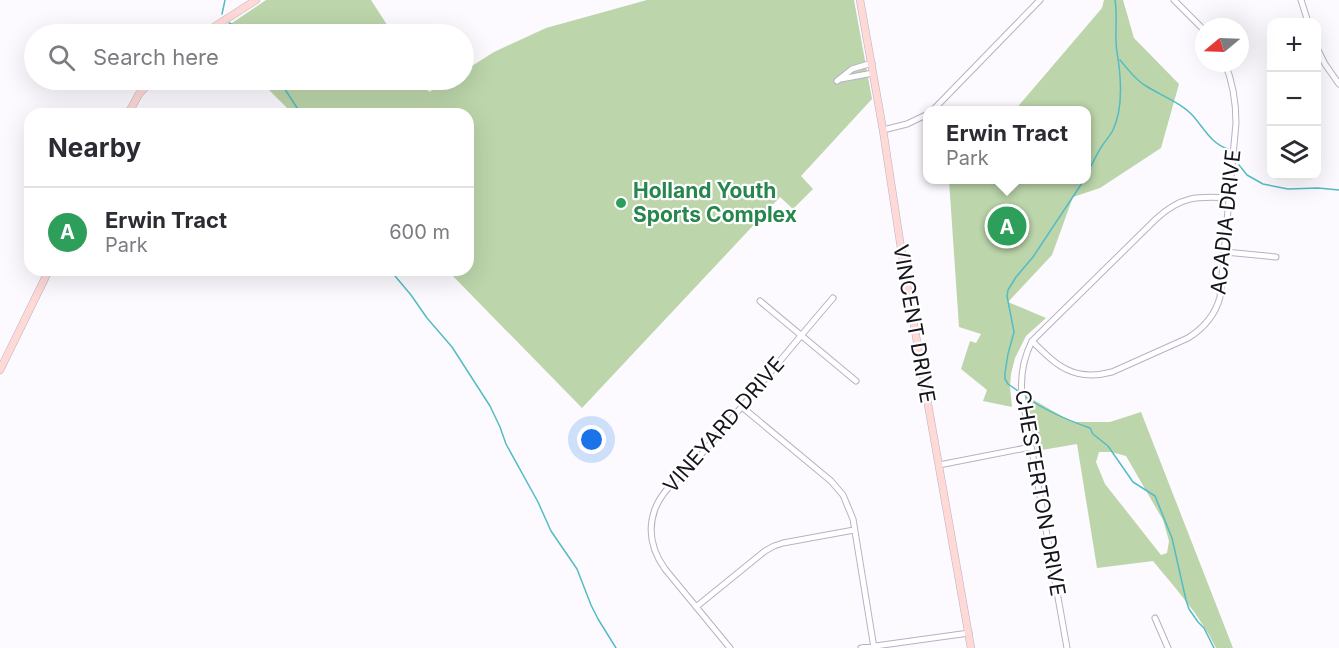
<!DOCTYPE html>
<html lang="en">
<head>
<meta charset="utf-8">
<style>
	:root { --surface:#fff; --page:#f7f7f7; --text:#2b2b33; --muted:#7c7c81; --line:#e1e1e2; --accent:#d93025 }
	body { margin:0; font-family:Inter,sans-serif; background:var(--page); color:var(--text) }
	.controls { position:absolute; right:18px; top:18px; display:grid; overflow:hidden; border-radius:12px; box-shadow:0 6px 24px #0002 }
	.controls button { width:54px; height:54px; display:grid; place-items:center; padding:0; border:0; border-bottom:2px solid var(--line); background:var(--surface); color:var(--text); font:30px sans-serif }
	.compass { position:absolute; left:1195px; top:18px; width:54px; height:54px; border-radius:50%; background:var(--surface); box-shadow:0 6px 24px #0002; rotate:251deg }
	.you { position:absolute; left:592px; top:440px; width:21px; height:21px; margin:-15px; border:4px solid #fff; border-radius:50%; background:#1a73e8; box-shadow:0 0 0 9px #1a73e833 }
	.badge { display:grid; place-items:center; width:39px; height:39px; border-radius:50%; background:var(--accent); color:#fff; font-size:20px; font-weight:700 }
	.pin { position:absolute; translate:-50% -50%; border:3px solid #fff; box-shadow:0 2px 6px #0006 }
	.popup { position:absolute; left:923px; top:106px; width:168px; height:78px; box-sizing:border-box; display:grid; place-content:center; border-radius:12px; background:var(--surface); filter:drop-shadow(0 2px 4px #0005); font-size:20px; white-space:nowrap; color:var(--muted) }
	.popup b { font-size:22px; color:var(--text) }
	.popup::after { content:''; position:absolute; left:50%; top:100%; margin-left:-12px; border:12px solid transparent; border-top-color:var(--surface) }
	.list { margin:0; padding:0; list-style:none }
	h2 { display:flex; justify-content:space-between; align-items:center; height:78px; margin:0; padding:0 24px; font-size:26px }
	h2 small { font-size:20px; font-weight:400; color:var(--muted) }
	.list li { display:grid; grid-template-columns:39px 1fr auto; gap:18px; align-items:center; box-sizing:border-box; height:90px; padding:0 24px; border-top:2px solid var(--line) }
	.list b { display:block; font-size:22px; white-space:nowrap }
	.list p { margin:0; font-size:20px; white-space:nowrap; color:var(--muted) }
	.list em { font-size:20px; font-style:normal; color:var(--muted) }
	.icon { flex:none; width:33px; height:33px; fill:none; stroke:currentColor; stroke-width:2; stroke-linecap:round; stroke-linejoin:round }
	.map { position:relative; flex:none; width:1339px; height:648px; overflow:hidden }
	.search { position:absolute; background:var(--surface); box-shadow:0 6px 24px #0002; left:24px; top:24px; width:450px; height:66px; display:flex; align-items:center; gap:15px; box-sizing:border-box; padding:0 21px; border-radius:33px; color:var(--muted); font-size:22px }
	.panel { position:absolute; background:var(--surface); box-shadow:0 6px 24px #0002; left:24px; top:108px; width:450px; height:168px; border-radius:18px }
	.map>svg:first-child { display:block }
	.park { fill:#bcd5aa; fill-rule:evenodd }
	.lines { fill:none; stroke-linecap:round; stroke-linejoin:round }
	.stream { stroke:#53bcc4; stroke-width:1.5 }
	.street-casing { stroke:#b8b0c7; stroke-width:7 }
	.secondary-casing { stroke:#b8b0c7; stroke-width:8 }
	.street { stroke:#fff; stroke-width:5 }
	.secondary { stroke:#fed9d6; stroke-width:7 }
	.leisure-dot { fill:#2e9e5b; stroke:#fff; stroke-width:2 }
	.labels { text-anchor:middle; stroke-width:4.5; stroke-linejoin:round; paint-order:stroke }
	.leisure-label { font-size:21px; font-weight:bold; fill:#27864d; stroke:#fff; text-anchor:start }
	.street-label { font-size:21px; fill:#16141c; stroke:#fff }
</style>
</head>
<body>
<div class="map">
<svg width="1339" height="648" viewBox="0 0 1339 648">
	<rect width="100%" height="100%" fill="#fcfaff"/>
	<path class="park" d="M266,0h105l22,34h-177z
		M647,0h207l18,99 -71,77 12,13 -20,20 -13,-12 -198,211 -135,-138h21v-156h-175l-34,-34h162l8,12 21,-12h14v-9l30,-19 52,-24z
		M1104,0h19l11,38 45,46 -18,64 -61,40 -27,9 -21,58 -44,47 38,16 -20,18 -11,22 -4,16 -1,13 2,20 -29,-6 4,-11 -26,-21 9,-28 6,2 5,-9 -22,-7 -10,-147h137v-70h-71l87,-102z
		M1025,395l47,27h38l31,-10 92,236h-17c-16,-33 -40,-59 -63,-87l-56,7 -20,-124 -35,6 -4,4 -5,-16zM1099,452h12l15,4 37,64 6,21 -2,12 -6,2 -56,-71 -9,-22z"/>
	<g class="lines">
		<path class="stream" d="M222,14l3,-14
			M229,23l18,8 5,3
			M1120,60c8,9 15,20 26,26 16,10 36,17 48,31 11,13 17,26 34,32
			M279,80l22,34
			M1239,165l8,10 16,9 25,5 30,-1 21,2
			M1086,175c6,-10 10,-20 16,-29 3,-5 8,-10 11,-16 11,-23 8,-54 4,-78 -3,-17 1,-35 -2,-52
			M390,270l21,25 16,23 25,29 38,59 10,21 6,17 32,58 13,29 26,38 14,36 7,14 18,29
			M1018,391l-10,-7 -3,-5v-6l3,-19 6,-22 -7,-36 1,-6 8,-13 17,-20 51,-77
			M1026,397c20,14 41,23 64,31l3,6 15,12 25,36 22,14 17,42 14,62 3,9 9,13 6,6 10,20"/>
		<g class="street-casing">
			<path id="street" d="M1174,0l30,30
				M1301,0l7,22
				M1316,46l9,18 14,20
				M841,79l32,-6
				M837,81l15,-12 20,-6
				M933,110l107,-110
				M883,130l24,-6 21,-10
				M1225,252l51,5
				M760,301l96,80
				M1032,341c25,25 42,41 80,31l76,-34c16,-10 27,-22 32,-41l16,-174c0,-21 -3,-40 -11,-60
				M742,407l89,74 12,14 10,24 21,129
				M939,465l92,-18
				M696,607l69,-56 9,-5 9,-3 71,-13
				M1155,618l13,30
				M730,648l-65,-79c-13,-18 -18,-38 -10,-60 8,-22 35,-41 50,-59 44,-51 85,-102 128,-152
				M861,648l108,-15
				M1067,648l-45,-253c-2,-20 1,-36 10,-54l124,-122c25,-23 41,-23 73,-21"/>
		</g>
		<g class="secondary-casing">
			<path id="secondary" d="M860,0l23,130 21,138 67,380
				M203,34l53,-34
				M128,114l11,-20 13,-14
				M0,370l49,-100"/>
		</g>
		<use href="#street" class="street"/>
		<use href="#secondary" class="secondary"/>
	</g>
	<circle class="leisure-dot" cx="621" cy="203" r="6"/>
	<g class="labels">
		<g class="leisure-label">
			<text x="633" y="198">Holland Youth<tspan x="633" dy="24">Sports Complex</tspan></text>
		</g>
		<g class="street-label">
			<text transform="translate(1226 222) rotate(-84)" y="7">ACADIA DRIVE</text>
			<text transform="translate(914 324) rotate(80)" y="7">VINCENT DRIVE</text>
			<text transform="translate(724 425) rotate(-49)" y="7">VINEYARD DRIVE</text>
			<text transform="translate(1040 493) rotate(80)" y="7">CHESTERTON DRIVE</text>
		</g>
	</g>
</svg>
<div class="controls">
<button>+</button>
<button>−</button>
<button><svg class="icon" aria-label="layers" viewBox="0 0 24 24"><path d="M12 4l9 5-9 5-9-5zM3 14l9 5 9-5"/></svg></button>
</div>
<svg class="compass" viewBox="-18 -18 36 36"><path d="M0-13l5 13h-10z" fill="#e53935"/><path d="M0 13l5-13h-10z" fill="#7c7c81"/></svg>
<div class="you"></div>
<div class="pin badge" style="left:1007px;top:226px;background:#2e9e5b">A</div>
<div class="popup"><b>Erwin Tract</b>Park</div>
<div class="search"><svg class="icon" aria-label="search" viewBox="0 0 24 24"><circle cx="10" cy="10" r="6"/><path d="M15 15l6 6"/></svg>Search here</div>
<section class="panel">
<h2>Nearby<small></small></h2>
<ul class="list">
<li><span class="badge" style="background:#2e9e5b">A</span><div><b>Erwin Tract</b><p>Park</p></div><em>600 m</em></li>
</ul>
</section>
</div>
</body>
</html>
